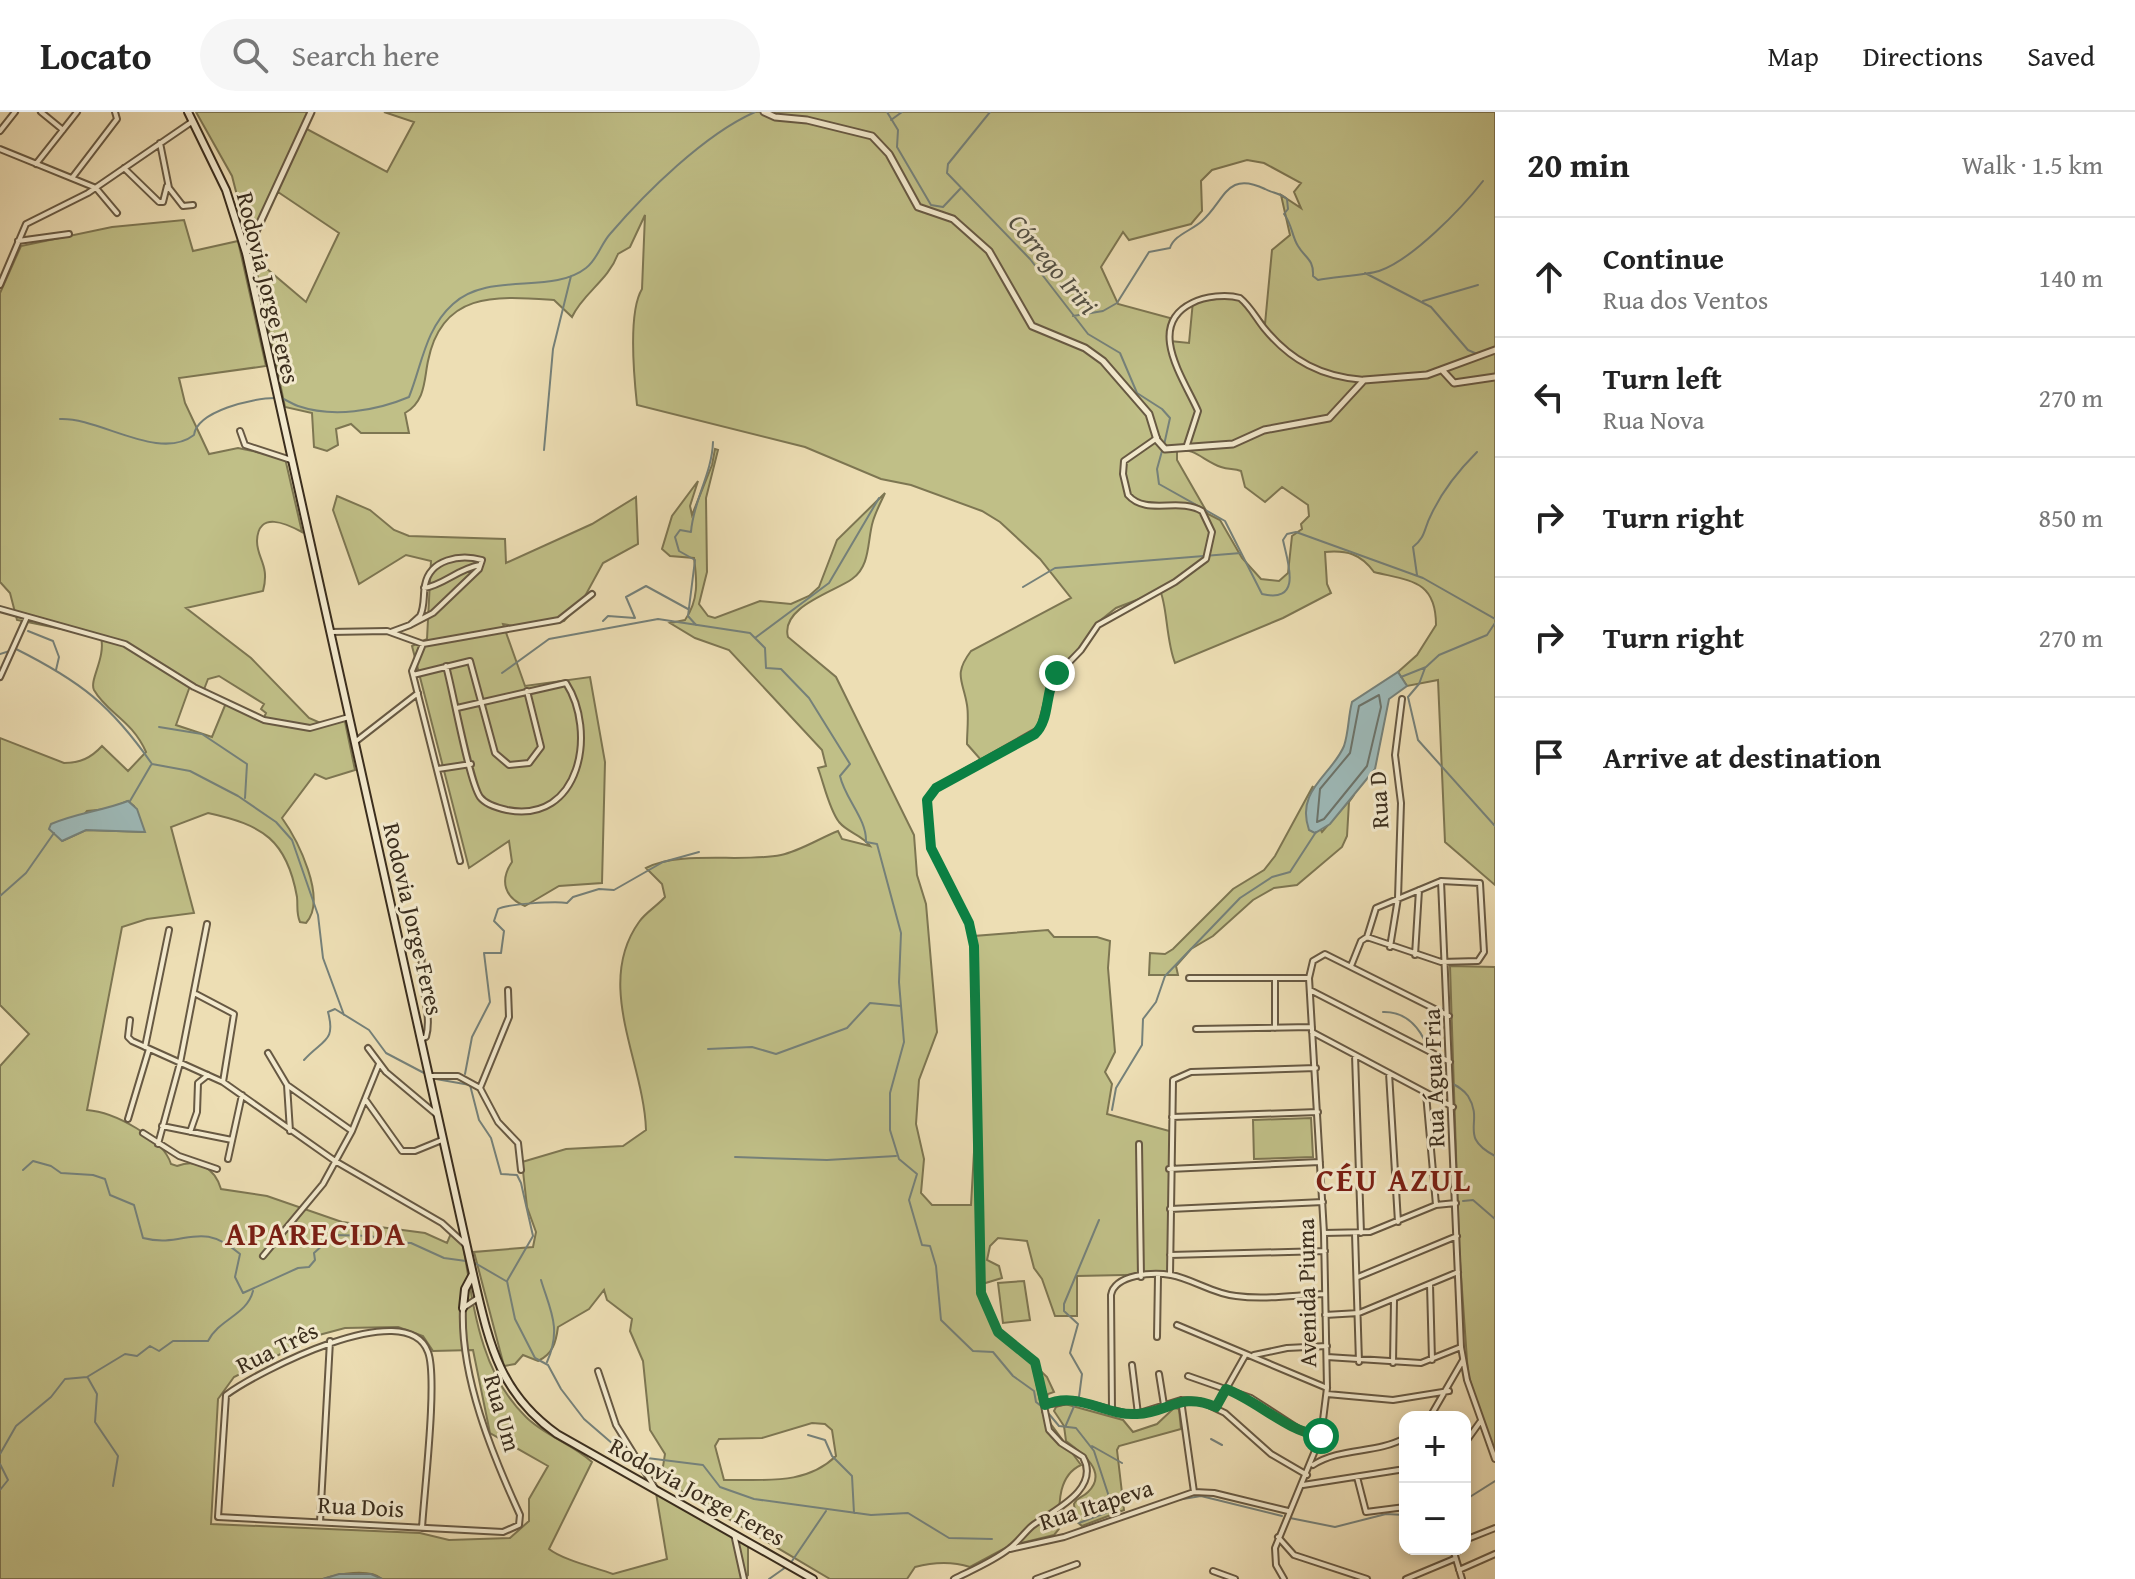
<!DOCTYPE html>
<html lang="en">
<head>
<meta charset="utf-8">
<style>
	:root { --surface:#fff; --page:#f6f6f6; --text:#222; --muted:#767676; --line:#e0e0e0 }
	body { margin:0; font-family:"Gentium Book Plus",serif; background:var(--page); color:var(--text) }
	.controls { position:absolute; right:24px; bottom:24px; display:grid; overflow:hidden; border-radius:16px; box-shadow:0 4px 12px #0003 }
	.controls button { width:72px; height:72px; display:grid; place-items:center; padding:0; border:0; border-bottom:2px solid var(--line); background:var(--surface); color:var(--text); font:40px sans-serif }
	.stop { position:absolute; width:24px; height:24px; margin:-18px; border:6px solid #0b8043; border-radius:50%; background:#fff }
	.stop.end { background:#0b8043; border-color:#fff; box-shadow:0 2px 8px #0008 }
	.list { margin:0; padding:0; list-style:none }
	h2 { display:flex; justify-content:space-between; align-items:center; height:104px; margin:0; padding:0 32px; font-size:34px }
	h2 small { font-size:26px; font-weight:400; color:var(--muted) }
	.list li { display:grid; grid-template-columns:52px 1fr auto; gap:24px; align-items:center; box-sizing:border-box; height:120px; padding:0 32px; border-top:2px solid var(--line) }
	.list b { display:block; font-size:30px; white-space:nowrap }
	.list p { margin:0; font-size:26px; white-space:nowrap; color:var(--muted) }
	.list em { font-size:26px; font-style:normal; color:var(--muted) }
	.icon { flex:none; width:44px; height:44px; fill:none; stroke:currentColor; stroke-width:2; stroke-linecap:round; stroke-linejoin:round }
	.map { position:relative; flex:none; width:1495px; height:1467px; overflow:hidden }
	header { display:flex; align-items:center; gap:48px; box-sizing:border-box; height:112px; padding:0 40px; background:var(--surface); border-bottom:2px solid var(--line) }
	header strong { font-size:38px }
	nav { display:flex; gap:44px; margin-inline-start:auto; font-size:28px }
	.search { width:560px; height:72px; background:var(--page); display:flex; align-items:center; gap:20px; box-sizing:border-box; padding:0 28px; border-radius:44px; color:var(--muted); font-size:30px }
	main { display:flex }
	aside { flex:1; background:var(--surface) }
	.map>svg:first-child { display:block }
	.green { fill:#c0bf87; stroke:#7d7652; stroke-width:2; fill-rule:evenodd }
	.water { fill:#9db9b8; stroke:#75817a; stroke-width:2 }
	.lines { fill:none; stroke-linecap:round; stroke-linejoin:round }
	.shore { stroke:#6c736a; stroke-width:2 }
	.stream { stroke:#75817a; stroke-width:2 }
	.minor-casing { stroke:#675943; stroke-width:8 }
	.tertiary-casing { stroke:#675943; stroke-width:9 }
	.secondary-casing { stroke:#3a2d1d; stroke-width:10 }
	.minor { stroke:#f3eace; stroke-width:4 }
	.tertiary { stroke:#f3eace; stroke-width:5 }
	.secondary { stroke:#f3eace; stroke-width:6 }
	.route { stroke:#0b8043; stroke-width:10 }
	.labels { text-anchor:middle; stroke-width:6; stroke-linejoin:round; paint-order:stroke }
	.street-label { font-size:24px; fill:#3a2d1d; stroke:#f3eace }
	.water-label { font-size:26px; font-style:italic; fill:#535044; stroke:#f3eace }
	.district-label { font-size:32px; font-weight:bold; letter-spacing:2px; fill:#7a1f14; stroke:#f3eace }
</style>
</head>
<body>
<header>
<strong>Locato</strong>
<div class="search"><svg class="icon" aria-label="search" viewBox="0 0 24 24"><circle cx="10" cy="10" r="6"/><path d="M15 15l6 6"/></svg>Search here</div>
<nav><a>Map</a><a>Directions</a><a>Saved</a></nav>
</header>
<main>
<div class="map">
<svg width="1495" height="1467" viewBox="0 0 1495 1467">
	<rect width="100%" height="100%" fill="#eddeb4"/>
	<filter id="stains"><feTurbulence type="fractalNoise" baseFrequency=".0025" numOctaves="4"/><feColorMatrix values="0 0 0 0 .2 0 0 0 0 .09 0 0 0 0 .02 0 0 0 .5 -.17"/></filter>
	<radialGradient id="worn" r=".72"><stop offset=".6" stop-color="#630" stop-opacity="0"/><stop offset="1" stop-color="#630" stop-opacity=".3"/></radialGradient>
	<path class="green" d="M196,0h112l-5,15 84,45 27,-50 -30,-10h1111v773l-50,-43 -7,-162 -31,6 -9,-14 19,-17 19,-30c0,-45 -26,-44 -62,-53 -13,-18 -27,-22 -49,-20l2,32 4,9 -48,25 -108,45c-9,-22 -8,-60 -15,-72l-44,17 -20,16 -11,22 -19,15 -14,18 -12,52 -59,29 -14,-16c0,-13 2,-27 0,-39 -4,-25 -14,-30 4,-54l100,-53 -31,-39 -40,-37 -18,-11 -71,-26 -30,-6 -76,-32 -168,-42c-3,-28 -9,-93 5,-116l3,-74 -15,32 -12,7c-10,27 -35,39 -46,63l-18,-17c-58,-4 -112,-9 -126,61 -4,18 -2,40 -23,52l4,20h-48l-10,-9 -15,5 2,16 -11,6 -13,-4 -2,-34 -27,-6 -27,-129 -26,-102zM1247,48l17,3 37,20 -7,9 7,16 -20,-13 9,40 -18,15 -7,74 -24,-27 -48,4 -4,42 -19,-2v-23l-52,-14 -17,-37 22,-35 6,8 62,-16 11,-13 -1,-30 11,-11zM278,80l61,41 -33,69 -53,-45 4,-28zM1177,337c19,0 27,12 44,18 8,3 13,1 20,4l4,16 20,15 17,-15 26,18 1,11 -8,8 1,5 -10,7 -4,37 -9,8 -18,-2 -19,-21 -22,-38 -12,-6 -31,-54z
		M184,108l9,31 45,-10 28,125 -87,12 6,25 24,51 29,-6 47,10 17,74c-15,-8 -44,-22 -45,9 0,18 13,24 6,50l-77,17 65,50 58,60 16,7 19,-8 11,53 -29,9 -11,-5 -33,44c15,21 46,81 24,105l-6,-1c-4,-9 -2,-16 -3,-25 -10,-57 -34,-72 -89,-84l-37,14 23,86 -47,6 -25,8 -35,183c27,2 76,28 84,54l6,2c20,-8 38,2 44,23l46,7 75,26 83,11 22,10 5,-12 10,8c11,61 16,132 64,178 19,19 47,27 66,45l-43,87c14,11 45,18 64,25l54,-15 -11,-66 92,51v31l-4,4h-362c-13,-11 -44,-5 -59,0h-323v-513l29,-32 -29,-29v-267l64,25c16,0 27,-5 38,-17l26,25 18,-19c-14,-32 -39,-39 -52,-62 -5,-10 12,-32 7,-53l-84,-17 -7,-27 -10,-11v-289l21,-47 91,-19zM219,564l45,28 -3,5 5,4 -4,9 -36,-19 -14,34 -36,-12 14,-39 13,6 5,-13zM128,689l6,5 10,26 -58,-2 -24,11 25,-30 21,-2zM398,1215l25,9 10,15 40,-1 17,83 58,33 -19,33v22l-19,17 -61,2 -29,-7 -209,-9 7,-125 16,-22 85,-42 26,-7z
		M715,337l3,1 -12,48 1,74 -8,32 9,12 7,2 45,-17 31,3 18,-8 10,-9 18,-47 48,-47c-4,9 -9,18 -12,28 -6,19 -2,45 -21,58 -18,13 -72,28 -64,58l48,40 78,158 3,40 9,29 11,128 -18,48 -3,44 8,35 -3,34 11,12h39l6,-106 -3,-163 74,-6 6,7h43l13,4 -2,27 7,84 -10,20 7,12 -5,30 66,18 -2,142 -94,2v40h-22l-13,-37 -8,-11 -7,-27 -29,-3 -8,8 -3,14 12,6 3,12 -23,7 19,51 15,8 34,33 7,15 -6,2 -6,18 39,53c-24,11 -22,41 -22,64l-5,6 -45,11 -39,21c-19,-6 -36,-5 -55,0l-8,12h-77l-169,-100 4,-25 -15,-24 -7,-69 -13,-30 2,-12 -25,-19 -3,-10 -15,19 -31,18c-2,15 -5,27 -20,34l-15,-6 -8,9 -11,2 -30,-114 59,-5 3,-15 -9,-25 -5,-45 44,-13 57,-3 23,-16c-2,-68 -52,-145 -7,-208 6,-9 18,-16 26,-25l-3,-13 -16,-16c35,-18 96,-5 135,-13 19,-4 39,-17 57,-24l4,8 28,7c-9,-12 -22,-13 -31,-24 -10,-13 -15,-38 -21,-54l8,-2 -4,-16 -93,-100 -34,-12 -25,-15 15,-3c14,-20 12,-40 9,-62l-24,-2 -8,-7 10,-33 26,-35 -8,25 2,9 20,-50zM812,1311l13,1 7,6 4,26c-31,30 -72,23 -112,24l-9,-34 4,-7 43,-1z
		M337,384l33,14 24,20 15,6 96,3 1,24 86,-39 44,-27 2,47 -35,19 -19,35 -20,23 -40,7 -21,-4 22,62 65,-9 15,85 -3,121 -43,3 -34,20c-20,-8 -26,-25 -13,-44l-3,-21 -40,27 -57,-222 15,-7 4,-78 -25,-6 -47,29 -26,-74z
		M1313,674l-5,21 14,25 32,-37 -5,7 -2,34 -5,11 -45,38 -23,3 -21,12 -40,36 -22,13 -15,17 2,9h-29l1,-22 15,1 8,-5 60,-60 31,-19 11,-14z
		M1450,854l45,1v492l-27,-85 -9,-127z
		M1311,1006l2,39 -59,2 -1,-39z
		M1024,1169l6,39 -27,3 -5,-40z
		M1065,1292l58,16 10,12 24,-8 17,-16 5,1 2,20 -62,17 -2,4 7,60 -42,16 -6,-5 -2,-17c3,-7 8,-6 14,-12 21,-20 -7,-40 -22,-51l-2,-15 -10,-15 2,-4z"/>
	<path class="water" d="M1398,560l9,14 -18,13 -14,70 -45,55 -15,9 -6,-3c-14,-40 23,-55 35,-84 5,-15 4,-29 8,-44z
		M128,689l9,8 8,23 -59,-2 -24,11 -13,-12 2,-5c25,-11 51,-13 77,-23z
		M339,1462h32l11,5h-59z"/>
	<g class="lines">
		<path class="shore" d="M1379,583l2,12 -14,59 -43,53 -7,3 3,-33 30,-36 9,-47z"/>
		<path class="stream" d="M887,0l11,18 -1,17 34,58 12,2 17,-18
			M990,0l-42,52 -1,9 83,86 58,75 32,19 17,40 25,16 8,9 -6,27
			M891,8l11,-8
			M1365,161l66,34 37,43 9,4
			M1423,189l55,-16
			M1073,204l30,-5 14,-8 32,-51 21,-4c4,-13 21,-17 32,-27 23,-20 24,-51 63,-32 7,4 15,4 22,10l1,10 -4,5c8,10 8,23 14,32 7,12 16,13 15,30l5,4c15,-3 49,-5 61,-9 33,-11 83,-63 104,-90
			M281,286c6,2 11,6 17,8 35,12 78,5 111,-9 13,-32 16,-68 44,-93 36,-33 99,-9 133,-36 11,-8 15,-24 24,-34 36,-42 95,-100 145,-122
			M60,307c39,-2 99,43 134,16 3,-24 59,-37 81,-37
			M544,338l9,-101 18,-73
			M1162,339l-5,18 2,15 66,37 37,73c42,10 25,-34 21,-54l4,-6 9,-2 127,46 72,41
			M1417,463l-4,-28c13,-10 11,-19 18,-32 11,-24 28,-45 46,-63
			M1023,475l32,-19 186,-15
			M603,509l5,-5 27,2 -9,-21 20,-11 42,23
			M696,513l-8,-9 7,-56 -16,-9 -4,-14 5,-7 11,2c2,-31 21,-58 22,-90
			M28,519l25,10 6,16 -3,13
			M755,526l74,-55 50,-85
			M0,542l16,-5c64,32 95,56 136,115l38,7 48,25 38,26 16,18 26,75 5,43 21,57
			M1425,556l-6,16 -11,13 10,43 77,86
			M502,561l47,-34 109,-20 92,14 15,15 1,20 15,1 28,29 41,66 -10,12c5,23 27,43 26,66l11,2 24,89 -2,49 5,60 -14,51v37l9,29 18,15 -8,26 13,45 8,1 6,20 5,54 32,31 20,1 20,24 21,15 2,11 5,4
			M1401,565l25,-10 13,-12 48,-20 8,-12
			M159,615l43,7 45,30 -2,34
			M130,689l21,-36
			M0,784l26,-23 28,-40
			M1383,900c35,-1 47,36 53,62 10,8 25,11 32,22 17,27 -11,40 27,60
			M708,937l44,-2 24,7 71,-26 23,-25 31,3
			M304,948c19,-21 32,-18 24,-48l7,-3 34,21 17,23 38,20
			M465,962l7,-37 18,-35 -6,-49h17l3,-22 -10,-10 4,-12c9,-5 57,-8 69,-6l6,-6 26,-8 15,1 49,-28 36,-10
			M436,967l34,6 9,35 12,18 10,36 16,1 4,8 12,53 -26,45 8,38 20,39 13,7 13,24 23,30 44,38
			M1112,998l4,-22 26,-43 1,-26 13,-17 9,-26 75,-78 32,-21 18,-5 26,-40
			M735,1045l92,3 69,-4
			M23,1058l10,-9 18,5 10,7 32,2 12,4 5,16 24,10 9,33c43,11 55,-20 97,16l-5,23 8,16 55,-25 11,-1 6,-7 -1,-7 20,-18 38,1 10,6 29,1 33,15 22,3
			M1463,1089l10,-1 22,19
			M475,1151l31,18
			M541,1168c9,30 21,48 6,82
			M88,1266l9,16 -2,28 23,34 -5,30
			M1079,1285l3,-23 -12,-21 8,-29 -14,-13v-7l35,-84
			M1049,1302l10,12 17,2 18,23 20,61
			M1066,1313l9,-21
			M808,1323l17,5 7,16 20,20 2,37
			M1211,1327l11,6
			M1092,1334l30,17
			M0,1342l16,-28 35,-29 14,-18 22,-2 38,-23 12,2 13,-10 9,5 14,-10h35c11,-22 39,-26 45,-50
			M639,1345l64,8 17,22 34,12 117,16 37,-2 41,25 43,1
			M0,1352l8,16 -8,10
			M1177,1388l24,-4 81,20
			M1465,1388l30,-19
			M1130,1404l10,-3
			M1290,1406l45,9 51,-13 19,1
			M1079,1411l34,-13
			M792,1449l34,-50
			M769,1467l17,-12"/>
		<g class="minor-casing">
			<path id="minor" d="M41,0l22,18
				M0,19l15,-19
				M160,31l9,45 14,18 10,-1
				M0,37l96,39 21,25
				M36,52l41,-52
				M124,56l35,34h4l4,-16
				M72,66l45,-59 -2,-7
				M18,129l51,-7
				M0,173l26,-61 62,-31 105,-72
				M240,319l5,14 46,15
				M1186,336l12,-37c-14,-32 -53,-85 -6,-108 13,-7 35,-9 48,-5 10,8 16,20 24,30 27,33 58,49 100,52
				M424,476c20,-3 33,-19 56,-23
				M0,497l125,35 69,43 70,33 46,8 39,-11
				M330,520l57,-1 36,13 136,-24 33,-26
				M391,520l19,-7 10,-9c5,-10 3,-20 5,-31 5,-26 35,-31 57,-25l-3,9 -46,44 -23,12
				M423,532l-11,27 48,190
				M446,554c7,25 23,115 34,131 6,8 18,11 27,13 74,14 90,-79 59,-127l-109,25
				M413,563l57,-14 25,92 14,12 20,-2 12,-16 -14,-56
				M0,565l27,-60
				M355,630l63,-49
				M438,657l33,-5
				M1441,769l20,466 6,33 28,79
				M1390,835l8,-49 3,-95 -6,-48 7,-56
				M1415,843l4,-65
				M1351,854l10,-25 6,-4 9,-29 65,-27 39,2 4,69 -6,9 -37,1 -74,-25
				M1189,866h120
				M1275,867v49
				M1310,878l140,72
				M196,882l38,20 -11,68
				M130,908l-2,17 4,4 91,41 112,79 107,62 24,22
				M1196,917l116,-2
				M1312,920l141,75
				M421,927l5,-2c7,-24 -8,-54 -4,-80
				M145,935l24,-117
				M368,936l18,24 50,42
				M268,941l19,32 65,46
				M1355,943l6,178
				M1389,961l9,149
				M429,964h29l22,12 18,34 20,21 3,27
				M287,973l3,46
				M480,976l29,-71 -1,-27
				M1426,982l10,111
				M365,987l37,52h13l27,-11
				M1172,1005l146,-5
				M128,1007l21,-70
				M162,1014l70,14
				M190,1020l7,-20 1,-29 10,-8
				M143,1021l36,23 38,13
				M158,1032l22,-81 27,-139
				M1139,1032l2,133
				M228,1047l14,-64
				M1169,1057l151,-7
				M1170,1097l153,-7
				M1324,1121l46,-1 66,-27 20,-2
				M1355,1121l4,129
				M1170,1143l155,-4
				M263,1144l60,-72 29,-53 27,-67
				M1170,1163l3,-195 18,-8 125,-4
				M1358,1165l99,-41
				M1430,1172l2,76
				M1325,1203l34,-2 99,-41
				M1177,1213l150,63
				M1157,1225l1,-61
				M1254,1243l33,-7 40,-2
				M1327,1245l94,6 40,-16
				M1393,1251l1,-63
				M1132,1253l6,49
				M598,1259l18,54 39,63
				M1159,1262l5,31
				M1188,1264l63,22 48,31 22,7
				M1327,1282l66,6 56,-9
				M1181,1288l13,92
				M1045,1293l30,-5 58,15 48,-15 19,1 25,12 46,41 36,21
				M1216,1295l30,-53
				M1112,1298l-1,-115c4,-21 42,-23 60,-20 22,4 42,19 65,21 29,4 59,-1 88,-2
				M1430,1305l33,-57
				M1465,1331l15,-21
				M1313,1353c28,-18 63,-11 92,-27
				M1357,1365l9,35 39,-5
				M1303,1373l102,-16
				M320,1410l10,-181
				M422,1416c2,-35 16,-150 6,-176 -21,-58 -171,20 -202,43l-8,122 285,15 16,-7 1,-10c-28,-61 -60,-139 -57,-207l15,-10
				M734,1422l10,45
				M1278,1425l16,18 73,24
				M1465,1428l30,-12
				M1010,1437l54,-12 130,-45 20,1 74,18
				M1453,1437l9,30
				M1459,1458l36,-16
				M1213,1459l22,8
				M954,1467c18,-9 40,-18 56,-31 8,-6 14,-15 22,-22 20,-15 69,-36 51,-69l-22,-14 -12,-13 -14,-68 -37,-30 -17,-39 -7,-347 -5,-23 -38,-75 -4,-48 9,-12 104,-59 13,-50 28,-29 17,-25 77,-43 31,-23 6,-27 -10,-21c-23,-14 -56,5 -74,-16l-5,-21 1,-13 33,-23
				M1036,1467l41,-15
				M1284,1467l-8,-14 -1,-17 46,-112 6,-48 -3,-155 -15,-255 4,-17 12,-7 124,62
				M1406,1467l48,-20"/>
		</g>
		<g class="tertiary-casing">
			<path id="tertiary" d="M764,0l11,5 32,3 65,16 17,18 29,53 35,12 36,32 43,75 53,22 18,13 46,53 8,26 8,9 68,-5 31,-14 65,-12 35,-38 63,-5 68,-25
				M246,141l65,-141
				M1443,259l11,12 41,-6"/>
		</g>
		<g class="secondary-casing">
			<path id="secondary" d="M188,0l38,78 20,63 227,1021c16,68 25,118 84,160l256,145
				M463,1196l2,-19 8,-15"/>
		</g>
		<use href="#minor" class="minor"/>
		<use href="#tertiary" class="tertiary"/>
		<use href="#secondary" class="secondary"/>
	</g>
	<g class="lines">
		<path class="route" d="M1057,561c-13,19 -6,45 -22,61l-99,54 -9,12 4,48 38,75 5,23 7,347 17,39 37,30 10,43c33,-15 59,11 92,9 32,-1 42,-23 79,-7l10,-18c32,12 60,42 95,47"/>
	</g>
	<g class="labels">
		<g class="street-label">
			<text transform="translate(268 176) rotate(76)" y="8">Rodovia Jorge Feres</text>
			<text transform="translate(1379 688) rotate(-93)" y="8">Rua D</text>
			<text transform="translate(413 807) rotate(77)" y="8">Rodovia Jorge Feres</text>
			<text transform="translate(1434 966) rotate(-92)" y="8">Rua Água Fria</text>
			<text transform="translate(1307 1181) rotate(-91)" y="8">Avenida Piuma</text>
			<text transform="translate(277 1236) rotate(-26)" y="8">Rua Três</text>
			<text transform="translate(502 1301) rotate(74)" y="8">Rua Um</text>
			<text transform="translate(697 1380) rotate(29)" y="8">Rodovia Jorge Feres</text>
			<text transform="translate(1096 1393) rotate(-18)" y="8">Rua Itapeva</text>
			<text transform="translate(361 1395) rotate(3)" y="8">Rua Dois</text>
		</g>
		<g class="water-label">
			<text transform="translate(1053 152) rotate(50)" y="9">Córrego Iriri</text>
		</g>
		<g class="district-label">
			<text x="1394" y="1079">CÉU AZUL</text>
			<text x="316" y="1133">APARECIDA</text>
		</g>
	</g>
	<rect width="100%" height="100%" filter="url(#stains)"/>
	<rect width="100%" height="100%" fill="url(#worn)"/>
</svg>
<div class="controls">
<button>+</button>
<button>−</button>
</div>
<div class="stop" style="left:1321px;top:1324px"></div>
<div class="stop end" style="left:1057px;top:561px"></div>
</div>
<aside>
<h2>20 min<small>Walk · 1.5 km</small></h2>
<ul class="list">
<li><svg class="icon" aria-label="ahead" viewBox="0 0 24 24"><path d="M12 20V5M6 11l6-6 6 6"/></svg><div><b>Continue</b><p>Rua dos Ventos</p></div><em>140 m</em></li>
<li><svg class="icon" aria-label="left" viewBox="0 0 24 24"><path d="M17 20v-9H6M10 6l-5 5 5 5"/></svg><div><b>Turn left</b><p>Rua Nova</p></div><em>270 m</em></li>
<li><svg class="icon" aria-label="right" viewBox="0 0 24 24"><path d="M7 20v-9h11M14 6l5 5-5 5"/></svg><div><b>Turn right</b></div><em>850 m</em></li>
<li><svg class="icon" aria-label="right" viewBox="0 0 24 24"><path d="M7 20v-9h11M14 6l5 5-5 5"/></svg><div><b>Turn right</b></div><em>270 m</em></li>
<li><svg class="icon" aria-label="arrive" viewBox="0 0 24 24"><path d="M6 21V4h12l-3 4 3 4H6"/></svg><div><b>Arrive at destination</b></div></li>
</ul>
</aside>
</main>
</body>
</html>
